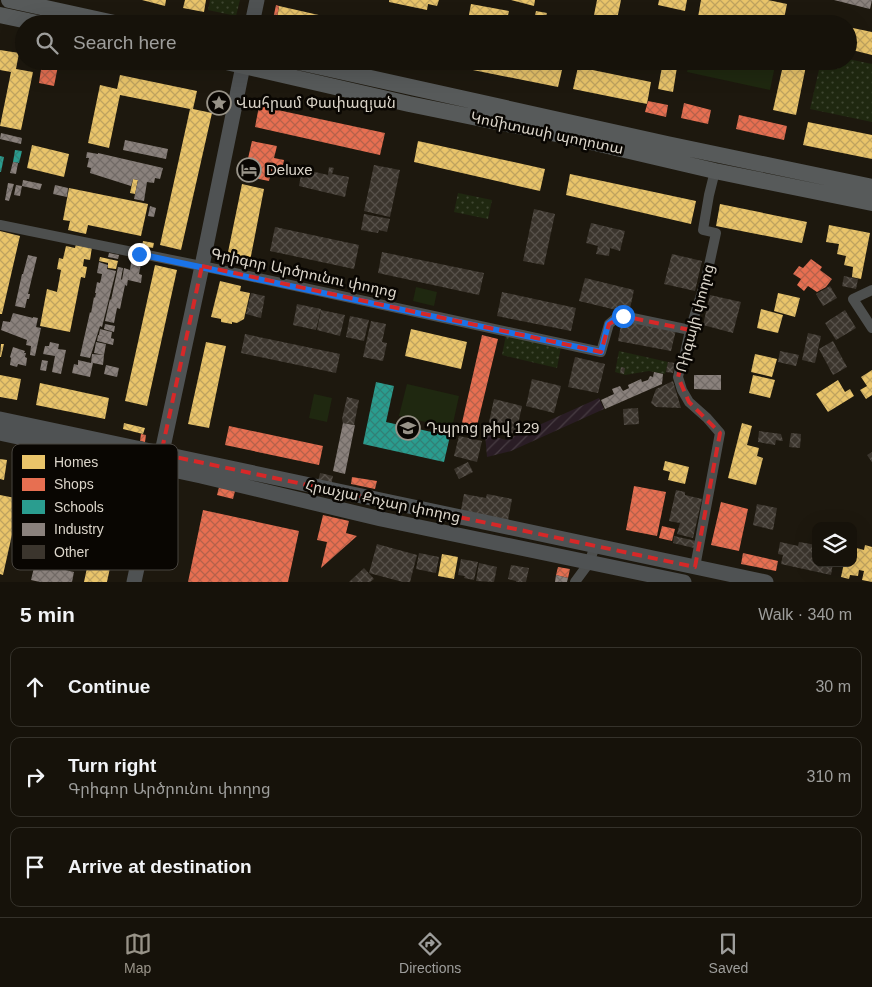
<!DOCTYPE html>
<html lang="en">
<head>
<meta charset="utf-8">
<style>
	:root { --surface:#16120a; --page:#232018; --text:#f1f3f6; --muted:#9e9e9c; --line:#35322b; --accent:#989388 }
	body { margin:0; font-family:Arial,"Noto Sans Armenian",sans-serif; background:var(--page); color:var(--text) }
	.controls { position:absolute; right:15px; bottom:15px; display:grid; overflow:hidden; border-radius:10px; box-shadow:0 5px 20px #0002 }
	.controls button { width:45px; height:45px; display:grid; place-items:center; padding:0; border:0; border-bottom:1px solid var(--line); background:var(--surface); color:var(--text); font:25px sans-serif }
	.stop { position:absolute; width:15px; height:15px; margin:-11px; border:4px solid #1a73e8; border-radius:50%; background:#fff }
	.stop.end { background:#1a73e8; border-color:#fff; box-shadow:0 1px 5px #0008 }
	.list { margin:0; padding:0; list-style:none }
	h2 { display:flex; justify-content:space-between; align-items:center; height:65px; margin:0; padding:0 20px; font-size:21px }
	h2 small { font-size:16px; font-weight:400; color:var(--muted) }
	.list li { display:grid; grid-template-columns:32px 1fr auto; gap:15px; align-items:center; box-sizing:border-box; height:80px; margin:0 10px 10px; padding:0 10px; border:1px solid var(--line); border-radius:10px }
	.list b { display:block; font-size:19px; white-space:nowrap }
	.list p { margin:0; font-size:16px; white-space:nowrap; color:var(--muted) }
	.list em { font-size:16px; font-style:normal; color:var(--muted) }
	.icon { flex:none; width:28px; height:28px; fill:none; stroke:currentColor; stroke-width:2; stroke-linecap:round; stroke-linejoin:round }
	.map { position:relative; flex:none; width:872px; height:582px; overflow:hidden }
	.search { position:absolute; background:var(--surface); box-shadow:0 5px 20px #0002; left:15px; right:15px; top:15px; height:55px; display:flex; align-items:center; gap:12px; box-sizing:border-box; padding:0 18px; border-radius:28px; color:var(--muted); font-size:19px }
	.sheet { height:335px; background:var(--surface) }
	nav { display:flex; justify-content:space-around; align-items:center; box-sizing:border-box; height:70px; border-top:1px solid var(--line); background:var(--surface); font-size:14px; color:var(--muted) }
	nav a { display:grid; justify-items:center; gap:2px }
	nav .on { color:var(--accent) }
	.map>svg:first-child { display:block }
	.industrial { fill:url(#industrial-furrows) }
	.grass { fill:#1f2810 }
	.park { fill:url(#park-dots) }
	.homes { fill:url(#homes-cross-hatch) }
	.shops { fill:url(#shops-cross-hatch) }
	.schools { fill:url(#schools-cross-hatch) }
	.industry { fill:url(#industry-cross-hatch) }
	.building { fill:url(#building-cross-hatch) }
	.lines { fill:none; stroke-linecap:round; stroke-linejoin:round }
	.street { stroke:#4d4f4e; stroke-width:10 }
	.secondary { stroke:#4f5253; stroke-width:15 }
	.primary { stroke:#575a5a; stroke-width:16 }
	.route { stroke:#1a73e8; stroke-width:6 }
	.marked { fill:none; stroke:#d62828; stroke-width:4; stroke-dasharray:10 6; stroke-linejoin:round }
	.labels { text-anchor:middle; stroke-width:5; stroke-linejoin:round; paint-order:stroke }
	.poi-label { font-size:15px; fill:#dbd5ca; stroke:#090602; text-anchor:start }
	.street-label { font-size:15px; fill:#dbd5ca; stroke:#090602 }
	.key { fill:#090602; stroke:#48443e; stroke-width:1 }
	.key-label { font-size:14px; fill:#dbd5ca }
</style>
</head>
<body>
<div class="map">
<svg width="872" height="582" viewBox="0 0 872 582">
	<defs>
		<pattern id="industrial-furrows" width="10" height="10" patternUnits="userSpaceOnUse" patternTransform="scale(1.25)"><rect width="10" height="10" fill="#2a1d25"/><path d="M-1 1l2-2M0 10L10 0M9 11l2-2" fill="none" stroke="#483d43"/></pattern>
		<pattern id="park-dots" width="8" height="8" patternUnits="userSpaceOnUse" patternTransform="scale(1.25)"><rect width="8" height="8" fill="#1f2810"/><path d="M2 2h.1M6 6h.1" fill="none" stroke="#3f4631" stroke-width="1.8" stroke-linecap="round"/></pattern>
		<pattern id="homes-cross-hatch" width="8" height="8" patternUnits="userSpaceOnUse" patternTransform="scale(1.25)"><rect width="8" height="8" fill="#e9c46a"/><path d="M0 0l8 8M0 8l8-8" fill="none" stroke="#bfa35f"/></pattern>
		<pattern id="shops-cross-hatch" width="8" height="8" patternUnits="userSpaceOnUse" patternTransform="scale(1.25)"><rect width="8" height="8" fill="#e76f51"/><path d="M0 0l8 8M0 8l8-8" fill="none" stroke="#b6614b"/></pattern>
		<pattern id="schools-cross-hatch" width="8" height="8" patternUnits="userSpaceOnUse" patternTransform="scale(1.25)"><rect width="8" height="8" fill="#2a9d8f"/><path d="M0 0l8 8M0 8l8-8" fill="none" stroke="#318176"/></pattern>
		<pattern id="industry-cross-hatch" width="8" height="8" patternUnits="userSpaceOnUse" patternTransform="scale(1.25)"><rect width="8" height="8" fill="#8a817c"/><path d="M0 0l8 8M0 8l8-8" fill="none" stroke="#716a66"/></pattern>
		<pattern id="building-cross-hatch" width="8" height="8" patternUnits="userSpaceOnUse" patternTransform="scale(1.25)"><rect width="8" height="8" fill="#3b352d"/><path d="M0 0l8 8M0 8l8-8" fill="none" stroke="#57514a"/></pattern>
	</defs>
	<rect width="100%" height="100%" fill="#1d180e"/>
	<path class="industrial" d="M599,398l5,11 -93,42 -24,6 -2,-23 21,6z"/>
	<path class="grass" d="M689,61h87l-6,29 -83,-18z
		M416,287l21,5 -3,14 -21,-5z
		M407,384l52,12 -7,32 -53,-12z
		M314,394l18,4 -5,24 -18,-4z"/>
	<path class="park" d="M210,0h30l-4,16 -28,-6z
		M848,59l24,5v58l-62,-13 11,-48h27z
		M458,193l34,7 -4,19 -34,-7z
		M506,335l55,12 -4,21 -55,-13z
		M619,351l49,11 -3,12 -16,-3 -24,4 -10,-3z"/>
	<path class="homes" d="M142,0h24l-1,6z
		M185,0h21l-2,12 -21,-4z
		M389,0h50l-2,6 -9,-2 -1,6 -38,-8z
		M511,0h24l-1,6z
		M597,0h24l-5,24h-7l-16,-4z
		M659,0h28l-2,11 -27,-6z
		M701,0h67l19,4 -4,20h-52l-33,-7z
		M471,4l38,7 -3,13h-19l-19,-4z
		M279,6l75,17v1h-78z
		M536,11l11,2 -2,7 12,4h-24z
		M672,18l14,4 -1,2h-14z
		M848,27l24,5v23l-24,-6z
		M0,50l19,3 -3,16 17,3 -12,58 -21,-4 11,-54 -11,-2z
		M449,61h92l22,5 -5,21 -110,-22z
		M663,61h15l-5,31 -15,-3z
		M784,61h23l-11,54 -23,-5z
		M578,67l73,15 -4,22 -74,-15z
		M120,75l77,16 -4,18 19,4 -31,137 -21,-5 30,-136 -70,-14 -11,53 -21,-5 12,-58 17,4z
		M808,122l64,13v24l-69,-14z
		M418,141l127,28 -5,22 -126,-29z
		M32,145l37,9 -5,23 -37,-9z
		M570,174l126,27 -5,23 -125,-29z
		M133,179l5,1 -3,14 -5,-1z
		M242,184l22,5 -14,72 -23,-4z
		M69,188l79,16 -7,32 -53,-11 -2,9 -18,-4 2,-9 -7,-1z
		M720,204l87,18 -5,21 -86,-17z
		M829,225l41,8 -9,46 -9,-2 1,-10 -9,-2 2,-9 -9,-2 2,-10 -13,-2z
		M0,231l20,5 -18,78h-2z
		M143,241l11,2 -1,5 -11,-2z
		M76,244l16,3 -2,13 -6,-1 -1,7 4,1 -2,11 -4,-1 -11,55 -30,-6 7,-37 10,3 4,-22 -4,-1 2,-11 4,1 3,-13 9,2z
		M100,257l18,4 -2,8 -8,-1v-5l-9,-2z
		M155,265l22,5 -30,136 -22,-5z
		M220,281l21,5 -1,5 10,2 -6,26 -7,4 -5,-1v2l-11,-2v-3l-10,-2z
		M778,293l22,5 -5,19 -21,-6z
		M761,309l22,6 -5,18 -21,-5z
		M411,329l56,13 -6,27 -56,-13z
		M206,342l20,4 -17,82 -21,-4z
		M1,344h3l-3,13h-1z
		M755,354l22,5 -5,18 -21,-5z
		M872,370v25l-6,4 -6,-9 7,-4 -6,-9z
		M0,375l21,4 -4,21 -17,-3z
		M753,375l22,5 -5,18 -21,-5z
		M838,380l7,12 5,-3 4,7 -26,16 -12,-18z
		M40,383l69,15 -4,21 -69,-14z
		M124,423l21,5 -2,6 -20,-5z
		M742,423l10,3 -5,19 12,3 -2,8 6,2 -7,27 -28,-7z
		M0,459l7,1 -3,20 -4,-1z
		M665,461l24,6 -4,17 -17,-4 2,-8 -7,-2z
		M26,464l95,18 -2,9 4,1 -3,14 3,1 -16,75h-23l17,-80 7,2v-2l-24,-6v7l-63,-14z
		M0,495l20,4 -17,76 -3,-1z
		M865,545l7,2v35l-10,-2 2,-9 -5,-1 -1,6 -8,-1 -1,4 -8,-2 3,-14h9v-16l11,3z
		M442,554l16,3 -4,22 -16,-3z"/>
	<path class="shops" d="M276,5l3,1 -3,18h-4z
		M42,63l16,3 -4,20 -15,-3z
		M648,101l20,4 -2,12 -21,-5z
		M684,103l27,7 -3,14 -27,-6z
		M259,106l126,27 -5,22 -125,-28z
		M739,115l48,11 -3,14 -48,-11z
		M252,141l25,5 -3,12 10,2 -3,15 -10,-2 -2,8 -25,-5z
		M811,259l11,8 -2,3 12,9 -6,8 -9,5 -9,-6 -4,5 -7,-6 4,-6 -8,-5 6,-8 4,2z
		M482,335l16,4 -22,91 -15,-3z
		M229,426l94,20 -4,19 -94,-20z
		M141,434l5,1 -1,7 -5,-1z
		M352,477l25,4 -2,8 -24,-5z
		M634,486l32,6 -9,44 -31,-6z
		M219,487l16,4 -2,8 -16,-4z
		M721,502l27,7 -9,42 -28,-6z
		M203,510l96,21 -11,51h-100z
		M323,515l26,6 -3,12 11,3 -36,32 6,-26 -10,-2z
		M662,526l13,3 -3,12 -13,-3z
		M743,553l35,8 -2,10 -35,-7z
		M558,567l12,2 -2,9 -12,-3z"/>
	<path class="schools" d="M15,150l7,1 -3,12 -6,-1z
		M0,156l4,1 -3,15h-1z
		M376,382l18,4 -8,36 64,14 -6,26 -81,-18z"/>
	<path class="industry" d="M834,0h38l-2,9z
		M1,133l21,5 -1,6 -21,-5z
		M125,140l43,9 -2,10 -43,-9z
		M87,152l11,2v-1l65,15 -3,11 -5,-1 -1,5 -7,-1 -3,19 -10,-2 4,-19 -5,-1 -2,7 -41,-13 1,-5 -4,-1 2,-9h-3z
		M13,162l5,1 -2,11 -6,-1z
		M23,180l19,4 -2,6 -18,-4z
		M8,183l6,1 -5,17 -4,-1z
		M16,185l6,1 -2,10 -6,-1z
		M55,185l13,3 -1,9 -14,-3z
		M150,206l6,2 -2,9 -6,-1z
		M109,253l10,2 -1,4 -10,-2z
		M28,255l9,2 -9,37h2l-1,5h-2l-2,9 -10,-2 7,-32h1z
		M132,257l10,2 -3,15 3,1 -1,8 -13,-3 1,-8 -2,14 -2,-1 -5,24 -3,-1 -3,15 -9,-2 5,-22 1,1 7,-33 5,1 -2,11 1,1 2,-12 6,2z
		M99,262l9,3 -1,4 9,2 -14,56 -2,-1 -10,32 -10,-2 10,-44 1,1 3,-16 1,1 1,-5h-1l2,-11 3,1 1,-4 1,-5 -5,-1z
		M13,313l20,5v-1l5,1 -2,9 5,1 -6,28 -5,-1 1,-9 -5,-1 1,-5 -26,-10 2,-9 7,1z
		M105,324l10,2 -1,6 -10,-3z
		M100,329l12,3 -1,6 3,1 -1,6 -16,-4 1,-6 8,2 -7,-2z
		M50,342l9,2 -1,5 8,1 -5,24 -9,-2 3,-16 -12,-2 2,-8h4z
		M96,342l10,2 -2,11 -10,-2z
		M13,347l12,4 -1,2h2l-1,4 2,1 -1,8 -8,-2 -1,3 -7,-2 1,-7 -1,-1z
		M92,354l12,1 -1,10 -10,-2 -3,14 -18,-4 2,-9 4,1v-5l13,3z
		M42,360l6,1 -2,10 -6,-1z
		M106,365l13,3 -2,9 -13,-3z
		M654,372l9,2 -1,10 -57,25 -4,-9 13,-6 -2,-5 8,-3 3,5 6,-3 -1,-3 13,-6 1,3 6,-2 2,-4 3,1z
		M694,375h27v15l-27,-1z
		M343,423l12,2 -10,49 -12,-3z
		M43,507l46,9 -12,40 -9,-3 6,-29 -7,-1 -10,45 17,4 -2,10h-32l-9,-2 15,-62 -5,-2z
		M556,575l12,3 -1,4h-12z"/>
	<path class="building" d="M374,165l26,5 -10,47 -26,-6z
		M329,167l5,1 -2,6 17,3 -4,20 -46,-11 3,-17 26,6z
		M534,209l21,5 -11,51 -21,-4z
		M364,214l26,5 -3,13 -8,-2 -1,3 -17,-3z
		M591,223l34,8 -5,20 -10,-3 -1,8 -13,-2 2,-8 -12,-3z
		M275,227l84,18 -5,24 -84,-18z
		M382,252l102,21 -5,22 -101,-22z
		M672,254l30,7 -7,30 -31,-7z
		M844,276l14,3 -2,10 -14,-3z
		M585,278l49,12 -5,23 -50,-12z
		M830,286l7,12 -14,8 -7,-12z
		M502,292l74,16 -5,23 -74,-15z
		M251,293l14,3 -4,22 -15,-4z
		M710,295l31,7 -8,31 -30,-8z
		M297,304l24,5 -5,21 -23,-5z
		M321,310l24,5 -5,21 -23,-6z
		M845,310l11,18 -20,12 -11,-17z
		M350,316l19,4 -5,21 -18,-4z
		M622,319l54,11 -5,21 -53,-10z
		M371,321l15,3 -4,18 5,1 -4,18 -20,-4z
		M808,333l13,3 -6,27 -13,-3z
		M245,334l95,20 -4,19 -95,-20z
		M833,341l14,26 -14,8 -14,-26z
		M780,351l19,4 -3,11 -18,-4z
		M575,357l30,7 -7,29 -30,-6z
		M668,362l7,1 -2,10 -7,-1z
		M621,367l4,1 -1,6 -4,-1z
		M532,379l29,7 -7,27 -28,-7z
		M673,381l8,27 -25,-1 -5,-4 5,-14z
		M347,397l12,3 -5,25 -11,-2 -1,-4z
		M494,399l28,7 -6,28 -28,-7z
		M638,408l1,16 -15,1 -1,-16z
		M759,431l22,3 2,7 -7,-1 -1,5 -17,-3z
		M791,433l10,1 -1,14 -11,-1z
		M459,436l23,5 -5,21 -23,-6z
		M872,452v10l-5,-7z
		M468,462l5,10 -14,7 -5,-10z
		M320,473l13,3 -2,9 -13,-3z
		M676,490l9,2v3l17,4 -9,39 -16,-4 3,-11 -11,-2z
		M170,491l8,2 -3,11 -8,-1z
		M464,494l22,4 1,-4 25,5 -4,21 -47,-10z
		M757,504l20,4 -4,22 -20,-5z
		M674,536l22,5 -2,7 -21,-5z
		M780,542l18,4 1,-4 17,3v18h17l-2,12 -50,-11 2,-9 -5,-1z
		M377,544l40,11 -7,27h-7l-34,-9z
		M419,553l20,4 -3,16 -20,-4z
		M461,559l17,3 -4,18 -10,-2 1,-2 -7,-1z
		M479,563l18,4 -3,15 -18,-1z
		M511,565l18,3 -3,14h-10v-1l-8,-2z
		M364,568l10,11 -4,3h-21z"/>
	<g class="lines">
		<path class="street" d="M0,225l221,45 380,82 8,-28 7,-6 7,-2 67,14
			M872,290l-19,9 19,29
			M695,567l25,-134 -13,-15 -18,-16 -7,-12 -4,-13 3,-13 3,-6 6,-28 16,-51 10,-46 -13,-3 6,-35 6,-24
			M575,582l14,-19 6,-17"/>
		<path class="secondary" d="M252,24l5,-24
			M0,419l766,163
			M0,433l201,43 180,43 303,63
			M134,582l68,-316 42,-205"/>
		<path class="primary" d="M9,0l110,24
			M0,15l42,9
			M222,61l187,43 152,31 154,36 157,32
			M294,61l373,83 205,43"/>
	</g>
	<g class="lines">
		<path class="route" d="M139,254l462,98 7,-28 8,-6 7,-2"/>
	</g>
	<path class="marked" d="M202,266l399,86 8,-28 14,-8 67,14 -12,47 11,25 31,31 -25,134 -534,-113z"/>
	<defs>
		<g id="sight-ring" transform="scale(1.25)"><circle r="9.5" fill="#090602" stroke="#989388" stroke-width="1.5"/><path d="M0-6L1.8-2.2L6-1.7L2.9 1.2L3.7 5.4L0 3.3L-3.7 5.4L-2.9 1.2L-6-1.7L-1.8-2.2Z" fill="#989388"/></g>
		<g id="hotel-ring" transform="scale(1.25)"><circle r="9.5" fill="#090602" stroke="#989388" stroke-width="1.5"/><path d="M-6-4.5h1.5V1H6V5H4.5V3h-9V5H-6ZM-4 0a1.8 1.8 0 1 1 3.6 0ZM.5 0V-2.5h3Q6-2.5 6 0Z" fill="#989388"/></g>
		<g id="school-ring" transform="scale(1.25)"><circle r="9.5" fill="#090602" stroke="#989388" stroke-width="1.5"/><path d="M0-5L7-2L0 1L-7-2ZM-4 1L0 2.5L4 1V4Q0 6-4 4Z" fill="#989388"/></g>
	</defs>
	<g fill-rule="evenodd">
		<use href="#sight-ring" x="219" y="103"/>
		<use href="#hotel-ring" x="249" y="170"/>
		<use href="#school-ring" x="408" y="428"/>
	</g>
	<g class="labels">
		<g class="poi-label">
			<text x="236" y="108">Վահրամ Փափազյան</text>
			<text x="266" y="175">Deluxe</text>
			<text x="426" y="433">Դպրոց թիվ 129</text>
		</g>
		<g class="street-label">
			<text transform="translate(547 133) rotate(12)" y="5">Կոմիտասի պողոտա</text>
			<text transform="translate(304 273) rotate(12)" y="5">Գրիգոր Արծրունու փողոց</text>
			<text transform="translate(695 318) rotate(-75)" y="5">Ռիգայի փողոց</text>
			<text transform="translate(383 501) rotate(12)" y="5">Հրաչյա Քոչար փողոց</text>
		</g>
	</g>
	<rect x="12" y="444" width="166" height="126" rx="8" class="key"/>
	<rect x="22" y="455" width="23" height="14" fill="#e9c46a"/>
	<rect x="22" y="478" width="23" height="13" fill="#e76f51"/>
	<rect x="22" y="500" width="23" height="14" fill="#2a9d8f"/>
	<rect x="22" y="523" width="23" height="13" fill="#8a817c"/>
	<rect x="22" y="545" width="23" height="14" fill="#3b352d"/>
	<g class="key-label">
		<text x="54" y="467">Homes</text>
		<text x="54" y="489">Shops</text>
		<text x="54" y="512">Schools</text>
		<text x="54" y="534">Industry</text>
		<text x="54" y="557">Other</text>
	</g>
</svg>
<div class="controls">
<button><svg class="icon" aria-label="layers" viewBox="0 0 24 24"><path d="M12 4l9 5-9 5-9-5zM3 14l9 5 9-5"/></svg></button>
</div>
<div class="stop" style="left:623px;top:316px"></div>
<div class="stop end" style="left:139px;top:254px"></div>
<div class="search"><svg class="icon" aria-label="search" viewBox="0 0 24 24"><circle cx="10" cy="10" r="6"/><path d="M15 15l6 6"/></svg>Search here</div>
</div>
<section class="sheet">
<h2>5 min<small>Walk · 340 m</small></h2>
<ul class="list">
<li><svg class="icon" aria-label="ahead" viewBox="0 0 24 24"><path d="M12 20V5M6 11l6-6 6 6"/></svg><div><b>Continue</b></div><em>30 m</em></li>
<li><svg class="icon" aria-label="right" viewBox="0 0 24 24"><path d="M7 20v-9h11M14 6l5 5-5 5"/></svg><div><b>Turn right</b><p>Գրիգոր Արծրունու փողոց</p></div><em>310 m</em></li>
<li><svg class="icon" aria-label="arrive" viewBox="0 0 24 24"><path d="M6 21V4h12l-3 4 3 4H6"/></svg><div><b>Arrive at destination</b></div></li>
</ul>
</section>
<nav>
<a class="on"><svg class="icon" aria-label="map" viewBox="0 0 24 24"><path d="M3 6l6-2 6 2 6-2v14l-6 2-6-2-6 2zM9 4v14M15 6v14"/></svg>Map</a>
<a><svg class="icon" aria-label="directions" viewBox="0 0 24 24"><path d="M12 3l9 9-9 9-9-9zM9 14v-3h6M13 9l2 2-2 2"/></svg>Directions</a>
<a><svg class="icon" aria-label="saved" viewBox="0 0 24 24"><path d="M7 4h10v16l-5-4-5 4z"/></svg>Saved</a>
</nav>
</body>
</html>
